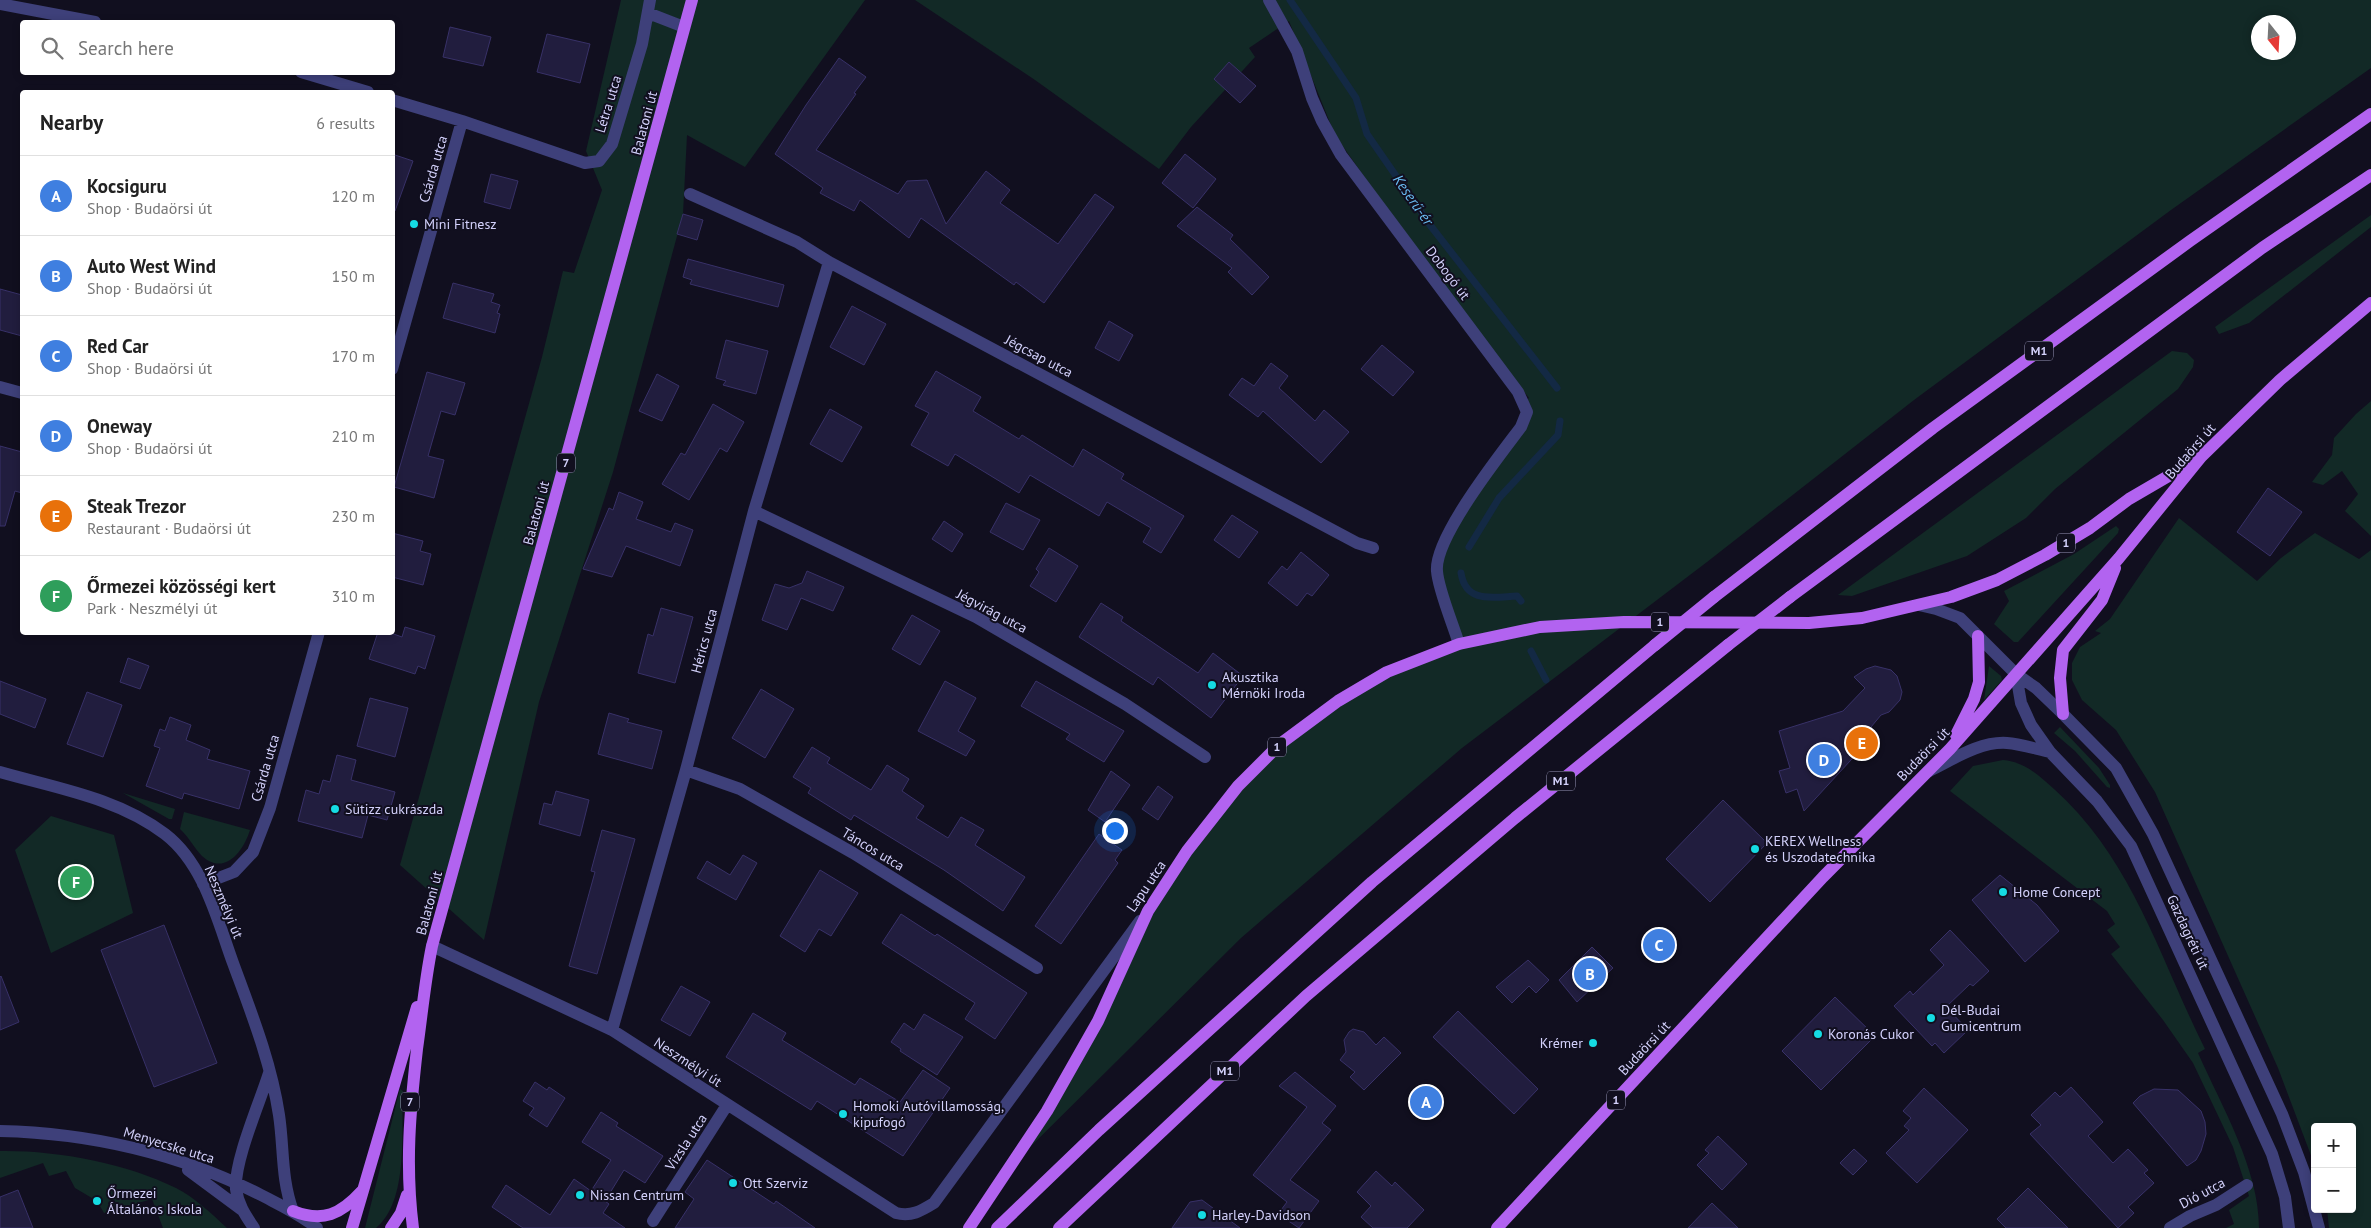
<!DOCTYPE html>
<html lang="en">
<head>
<meta charset="utf-8">
<style>
	:root { --surface:#fff; --page:#f2f2f2; --text:#222; --muted:#767676; --line:#e0e0e0; --accent:#2563eb }
	body { margin:0; font-family:"PT Sans",sans-serif; background:var(--page); color:var(--text) }
	.controls { position:absolute; right:15px; bottom:15px; display:grid; overflow:hidden; border-radius:5px; box-shadow:0 2px 8px #0003 }
	.controls button { width:45px; height:45px; display:grid; place-items:center; padding:0; border:0; border-bottom:1px solid var(--line); background:var(--surface); color:var(--text); font:25px sans-serif }
	.compass { position:absolute; left:2251px; top:15px; width:45px; height:45px; border-radius:50%; background:var(--surface); box-shadow:0 2px 8px #0003; rotate:162deg }
	.you { position:absolute; left:1114px; top:830px; width:18px; height:18px; margin:-12px; border:4px solid #fff; border-radius:50%; background:#1a73e8; box-shadow:0 0 0 8px #1a73e833 }
	.badge { display:grid; place-items:center; width:32px; height:32px; border-radius:50%; background:var(--accent); color:#fff; font-size:16px; font-weight:700 }
	.pin { position:absolute; translate:-50% -50%; border:2px solid #fff; box-shadow:0 1px 5px #0006 }
	.list { margin:0; padding:0; list-style:none }
	h2 { display:flex; justify-content:space-between; align-items:center; height:65px; margin:0; padding:0 20px; font-size:21px }
	h2 small { font-size:16px; font-weight:400; color:var(--muted) }
	.list li { display:grid; grid-template-columns:32px 1fr auto; gap:15px; align-items:center; box-sizing:border-box; height:80px; padding:0 20px; border-top:1px solid var(--line) }
	.list b { display:block; font-size:19px; white-space:nowrap }
	.list p { margin:0; font-size:16px; white-space:nowrap; color:var(--muted) }
	.list em { font-size:16px; font-style:normal; color:var(--muted) }
	.icon { flex:none; width:28px; height:28px; fill:none; stroke:currentColor; stroke-width:2; stroke-linecap:round; stroke-linejoin:round }
	.map { position:relative; flex:none; width:2371px; height:1228px; overflow:hidden }
	.search { position:absolute; background:var(--surface); box-shadow:0 2px 8px #0003; left:20px; top:20px; width:375px; height:55px; display:flex; align-items:center; gap:12px; box-sizing:border-box; padding:0 18px; border-radius:5px; color:var(--muted); font-size:19px }
	.panel { position:absolute; background:var(--surface); box-shadow:0 2px 8px #0003; left:20px; top:90px; width:375px; height:545px; border-radius:5px }
	.map>svg:first-child { display:block }
	.green { fill:#122926; fill-rule:evenodd }
	.lines { fill:none; stroke-linecap:round; stroke-linejoin:round }
	.stream { stroke:#132944; stroke-width:7 }
	.building { fill:#211d3e; stroke:#383168 }
	.minor { stroke:#3e407a; stroke-width:12 }
	.major { stroke:#b263f0; stroke-width:12 }
	.major-bridge { stroke:#b263f0; stroke-width:12 }
	.poi-dot { fill:#15dbe3; stroke:#110f1f; stroke-width:2 }
	.labels { text-anchor:middle; stroke-width:4; stroke-linejoin:round; paint-order:stroke }
	.shield { fill:#110f1f; stroke:#9997b9; stroke-width:1 }
	.shield-label { font-size:12px; font-weight:bold; fill:#d3d1fb }
	.street-label { font-size:14px; fill:#d3d1fb; stroke:#110f1f }
	.poi-label { font-size:14px; fill:#d3d1fb; stroke:#110f1f; text-anchor:start }
	.water-label { font-size:15px; font-style:italic; fill:#69bbf1; stroke:#110f1f }
</style>
</head>
<body>
<div class="map">
<svg width="2371" height="1228" viewBox="0 0 2371 1228">
	<rect width="100%" height="100%" fill="#110f1f"/>
	<path class="green" d="M621,0h244l-120,167 -58,-32 -4,79 -70,258 -74,230 -55,238 -84,-75 142,-508 21,-86 11,2 28,-83 -16,-39z
		M915,0h1456v68l-200,142 -257,190 -207,162 -245,186 -221,190 -232,230 38,-57 101,-200 90,-125 100,-85 121,-57 -22,-87 84,-130 3,-25 5,-4 -107,-139 -87,-124 -46,-114 -40,27 6,9 -64,70 -32,42 -124,-89zM2258,22h30v30h-30z
		M2371,215v12l-122,96 -30,11 -4,-7z
		M2172,351l15,2 7,7 -1,7 -15,22 -123,100 -29,29 -59,38 -115,40 -14,-1z
		M2371,401v135l-26,-25 13,-17 -16,-23 -19,14 -11,-3 20,-27 2,-17 22,-24z
		M2179,518l78,63 24,-23 34,-25 44,26 12,-9v678h-42l-2,-19h25v-82h-37v39l-37,-98 -123,-276 -39,-62 -34,-30 -10,-20v-17l8,-16 21,-14 -6,-2 15,-12z
		M2116,526l3,3 -1,4 -100,109h-4l-20,-18 15,-23 -5,-10 70,-37z
		M1989,666l12,10 1,4 -18,20z
		M2060,727l39,41 11,17v3l-3,-1 -32,-36 -21,-18z
		M2003,760c22,2 35,15 51,29 79,71 105,168 151,260l-7,4c24,54 61,116 61,175h-33l8,-4 -5,-14 20,-14 -16,-49 -40,-84 -30,-43 -52,-66 9,-7 -13,-17 8,-6 -8,-13 -157,-120 23,-25z
		M123,793l52,16 -3,10h-3z
		M184,812l66,18c-6,20 -25,47 -48,26 -8,-8 -13,-19 -22,-27z
		M51,816l63,19 19,78 -82,40 -36,-103z
		M400,1089l3,2c-2,40 6,110 -27,137h-11z
		M0,1151c55,-1 126,12 176,37 18,9 36,26 51,40h-64l-11,-29 -48,14 -7,-12 -22,-13 -9,-17 -17,5 -6,-13 -43,15z"/>
	<g class="lines">
		<path class="stream" d="M1290,0l66,98 11,36 63,91 127,163
			M1469,547l30,-49 59,-63 2,-14
			M1461,573c5,31 32,24 56,23l4,5
			M1531,651l15,29"/>
	</g>
	<path class="building" d="M450,27l41,10 -8,29 -40,-9z
		M547,34l43,10 -10,39 -43,-11z
		M839,58l27,19 -12,16 2,1 -40,56 82,44 9,-13 20,-1 19,44 40,-53 24,19 -10,13 58,41 37,-50 19,13 -70,96 -28,-21 -2,3 -93,-67 -12,20 -49,-38 -6,11 -34,-18 3,-5 -48,-34 31,-49z
		M1229,62l27,24 -16,17 -26,-24z
		M392,154l21,7 -18,50h-3z
		M1185,154l31,25 -23,29 -31,-25z
		M491,174l27,7 -8,28 -26,-7z
		M1197,207l36,28 -3,4 39,38 -17,18 -24,-23 4,-4 -55,-42z
		M683,214l20,6 -6,20 -20,-6z
		M688,259l96,26 -6,22 -88,-23 2,-4 -9,-3z
		M453,283l41,11 -3,8 9,3 -3,8 3,1 -5,19 -52,-15z
		M0,289l22,6v41l-22,-6z
		M852,306l34,18 -22,41 -34,-18z
		M1109,321l24,14 -14,26 -24,-13z
		M726,340l42,11 -12,43 -33,-9 3,-4 -10,-3z
		M1382,345l32,27 -21,24 -32,-27z
		M1271,363l17,13 -9,12 36,33 9,-11 25,22 -28,31 -58,-52 -5,6 -29,-22 13,-17 12,8z
		M936,371l45,26 -8,14 46,28 3,-4 51,32 10,-18 41,25 -3,5 63,37 -23,37 -18,-11 8,-14 -44,-26 -8,14 -69,-41 -11,18 -64,-39 -7,12 -37,-21 18,-32 -14,-7z
		M427,372l38,11 -10,32 -14,-4 -13,45 16,4 -10,38 -40,-11z
		M657,374l22,12 -17,35 -23,-10z
		M713,404l31,18 -17,30 -7,-4 -31,52 -27,-16 19,-31 4,2z
		M830,409l32,18 -20,35 -32,-18z
		M0,446l22,6v41l-7,-2 -10,35h-5z
		M2268,488l34,24 -32,44 -33,-24z
		M619,492l24,10 -7,17 35,13 4,-9 18,7 -13,36 -54,-20 -14,31 -29,-8 26,-61 4,2z
		M1006,503l34,17 -17,30 -33,-18z
		M1232,515l26,17 -19,26 -25,-18z
		M944,521l19,13 -11,18 -20,-13z
		M392,533l31,8 -3,10 11,3 -8,31 -31,-8z
		M1049,548l29,18 -22,36 -26,-16 9,-14 -3,-3z
		M1301,552l28,23 -17,21 -5,-3 -10,13 -29,-23 14,-17 5,4z
		M807,571l37,16 -11,24 -32,-13 -14,32 -25,-10 13,-36 14,4 13,-5z
		M1101,603l22,14 -2,4 77,52 15,-20 30,23 -32,42 -53,-41 -5,8 -74,-48z
		M661,608l32,9 -18,66 -37,-10 10,-39 5,2z
		M912,615l28,16 -20,34 -28,-16z
		M405,627l30,9 -10,33 -7,-3 -3,8 -46,-15 9,-27h10l14,5z
		M128,658l21,8 -9,23 -20,-7z
		M1875,666l16,4 6,6 5,16 -2,8 -11,12 -8,3 -10,12 3,8 -70,76 -7,-22 -11,4 -7,-22 11,-3 -11,-37 64,-20 22,-23 -11,-11 12,-8z
		M0,681l46,18 -11,29 -35,-14z
		M945,681l31,17 -18,33 17,10 -9,15 -48,-25z
		M1036,681l88,50 -20,31 -38,-23 4,-5 -49,-28z
		M761,689l33,20 -29,49 -33,-20z
		M87,692l35,13 -19,52 -36,-13z
		M370,698l38,10 -13,49 -38,-11z
		M609,713l20,6 -2,3 35,9 -10,38 -54,-15z
		M170,717l21,8 -5,15 24,10 -3,9 43,12 -11,38 -55,-16 -2,6 -36,-13 14,-38 -6,-2 6,-17 5,2z
		M812,747l18,11 -3,5 44,27 16,-25 22,14 -7,12 22,15 -8,12 32,20 13,-21 23,13 -9,15 50,32 -22,34 -59,-41 -90,-55 -3,5 -43,-27 3,-5 -18,-11z
		M337,755l19,5 -5,20 44,12 -8,28 -19,-5 -6,23 -64,-17 8,-31 13,4 4,-14 7,2z
		M1111,771l19,14 -25,37 -17,-12z
		M1158,786l15,11 -15,23 -16,-11z
		M556,791l33,9 -9,36 -41,-12 5,-21 8,2z
		M1723,800l44,43 -57,59 -44,-43z
		M602,830l33,9 -38,135 -28,-8 26,-94 -4,-1z
		M1099,834l23,16 -7,10 3,3 -57,81 -26,-18z
		M743,855l14,8 -21,37 -39,-22 10,-17 23,14z
		M820,870l38,23 -27,43 -12,-7 -14,23 -25,-16z
		M2000,875l37,30 22,26 -34,31 -53,-62z
		M901,914l34,22 2,-2 90,59 -32,46 -30,-20 10,-16 -93,-60z
		M164,925l53,138 -63,24 -53,-137z
		M1950,930l39,41 -16,15 -3,-2 -24,23 22,23 -24,23 -9,-10 -3,3 -38,-40 16,-15 3,4 31,-30 -14,-15z
		M1592,947l21,21 -36,34 -18,-22z
		M1528,960l21,20 -13,13 -7,-7 -17,17 -16,-16z
		M1,976l18,46 -19,8v-53z
		M681,986l29,16 -20,34 -29,-16z
		M1835,997l40,39 -54,54 -39,-39z
		M1458,1011l80,78 -24,25 -81,-77z
		M753,1013l33,20 -4,7 73,45 5,-7 40,24 23,-32 27,18 -47,68 -86,-55 -6,9 -85,-53z
		M924,1014l39,23 -26,38 -37,-24 1,-2 -10,-7 13,-19 10,7z
		M1353,1029l11,3 12,13 8,-8 17,16 -37,37 -14,-13 5,-5 -15,-12 6,-8 -2,-12 5,-8z
		M1295,1072l41,34 -14,17 9,7 -41,50 29,21 -20,27 -21,-14 9,-12 -34,-27 54,-68 -28,-21z
		M535,1082l12,8 2,-3 16,11 -18,29 -18,-12 5,-7 -11,-7z
		M2071,1087l32,35 -15,14 25,27 15,-14 20,21 -4,3 10,10 -26,24 6,6 -16,15 -88,-94 11,-9 -10,-10 24,-23 5,5z
		M1924,1088l44,42 -51,53 -31,-30 23,-23 -5,-4 7,-8 -8,-7z
		M2154,1089l24,1 23,21 4,11 1,12 -5,17 -5,9 -9,6 -54,-63 7,-7z
		M601,1112l17,11 -2,3 47,30 -18,27 -21,-13 -19,31 4,3 -6,9 22,15h-102l-31,-21 14,-22 44,30 24,-36 17,12 20,-31 -29,-18z
		M1718,1136l29,28 -25,26 -25,-25 12,-12 -4,-3z
		M1854,1149l13,12 -14,14 -13,-12z
		M707,1160l67,44 2,-3 39,27h-140l19,-29 -9,-7z
		M1376,1171l16,15 3,-4 29,28 -17,18h-34l-12,-11 10,-11 -14,-14z
		M2028,1188l40,40h-62l-9,-9z
		M18,1190l15,38h-33v-31z
		M1202,1200l38,28h-68l18,-26z
		M1712,1203l26,25h-50z"/>
	<g class="lines">
		<path class="minor" d="M1269,0l28,51 15,47 10,23 19,34 177,237 9,20 -6,15c-21,28 -87,111 -84,144 1,18 16,53 22,73
			M0,4l95,18
			M648,13l36,14
			M301,72l67,20
			M392,100l70,21 123,42 14,-2 13,-17 30,-100 8,-44
			M690,194l107,48 32,20 528,281 16,5
			M392,369l70,-248
			M0,387l22,6
			M754,511l222,106 149,87 80,53
			M1919,605l17,4 24,9 56,56 20,14 27,26 53,54 37,66 129,280 22,58 15,56
			M2016,674l5,29 10,22 19,27 47,49 34,45 141,308 13,43 4,31
			M686,770l54,19 113,64 184,115
			M1929,771c23,-11 51,-30 78,-28 14,1 29,6 43,9
			M0,772c56,16 118,26 165,62 39,30 52,85 68,129 18,49 38,99 46,152 5,33 2,64 14,96
			M203,884l31,-12 19,-20 17,-44 49,-176
			M432,946l180,84 284,183c15,4 25,-2 38,-10l206,-282
			M612,1030l74,-260 68,-259 75,-249
			M0,1131c90,2 180,23 261,64 19,10 39,19 56,33
			M188,1170l54,40
			M653,1221l74,-116
			M254,1228c-8,-12 -16,-23 -18,-39 -2,-28 24,-87 33,-116
			M2170,1228l20,-12 26,-11 31,-20"/>
		<path class="major" d="M1714,597l219,-169 257,-187 181,-127
			M1790,597l472,-349 109,-73
			M2063,714l-3,-36 3,-28 39,-50 13,-32
			M1956,735l18,-36 5,-17 -1,-46
			M293,1211c30,12 48,3 69,-20
			M352,1228l65,-221
			M391,1228l10,-15 6,-18
			M413,1228c-8,-63 -3,-117 4,-179 5,-35 8,-69 15,-103l260,-946
			M969,1228l78,-117 51,-90 50,-110 39,-60 51,-65 42,-42 58,-43 49,-29 72,-28 81,-17 84,-5 185,1 53,-5 89,-21 46,-17 48,-25 45,-27 39,-29 72,-42
			M997,1228l102,-98 273,-248 283,-237
			M1059,1228l247,-232 209,-178 213,-173
			M1497,1228l326,-351 127,-128 169,-191 82,-101 79,-77 91,-77"/>
		<path class="major-bridge" d="M1655,645l59,-48
			M1728,645l62,-48"/>
	</g>
	<g class="poi-dot">
		<circle cx="414" cy="224" r="5"/>
		<circle cx="1212" cy="685" r="5"/>
		<circle cx="335" cy="809" r="5"/>
		<circle cx="1755" cy="849" r="5"/>
		<circle cx="2003" cy="892" r="5"/>
		<circle cx="1931" cy="1018" r="5"/>
		<circle cx="1818" cy="1034" r="5"/>
		<circle cx="1593" cy="1043" r="5"/>
		<circle cx="843" cy="1114" r="5"/>
		<circle cx="733" cy="1183" r="5"/>
		<circle cx="580" cy="1195" r="5"/>
		<circle cx="97" cy="1201" r="5"/>
		<circle cx="1202" cy="1215" r="5"/>
	</g>
	<g class="labels">
		<g class="shield">
			<rect x="2025" y="341.5" width="28" height="19" rx="4"/>
			<rect x="557" y="453.5" width="18" height="19" rx="4"/>
			<rect x="2057" y="533.5" width="18" height="19" rx="4"/>
			<rect x="1651" y="612.5" width="18" height="19" rx="4"/>
			<rect x="1268" y="737.5" width="18" height="19" rx="4"/>
			<rect x="1547" y="771.5" width="28" height="19" rx="4"/>
			<rect x="1211" y="1061.5" width="28" height="19" rx="4"/>
			<rect x="1607" y="1090.5" width="18" height="19" rx="4"/>
			<rect x="401" y="1092.5" width="18" height="19" rx="4"/>
		</g>
		<g class="shield-label">
			<text x="2039" y="355">M1</text>
			<text x="566" y="467">7</text>
			<text x="2066" y="547">1</text>
			<text x="1660" y="626">1</text>
			<text x="1277" y="751">1</text>
			<text x="1561" y="785">M1</text>
			<text x="1225" y="1075">M1</text>
			<text x="1616" y="1104">1</text>
			<text x="410" y="1106">7</text>
		</g>
		<g class="street-label">
			<text transform="translate(608 104) rotate(-73)" y="5">Létra utca</text>
			<text transform="translate(644 123) rotate(-75)" y="5">Balatoni út</text>
			<text transform="translate(433 169) rotate(-74)" y="5">Csárda utca</text>
			<text transform="translate(1448 273) rotate(53)" y="5">Dobogó út</text>
			<text transform="translate(1039 356) rotate(28)" y="5">Jégcsap utca</text>
			<text transform="translate(2190 451) rotate(-49)" y="5">Budaörsi út</text>
			<text transform="translate(536 513) rotate(-75)" y="5">Balatoni út</text>
			<text transform="translate(992 611) rotate(28)" y="5">Jégvirág utca</text>
			<text transform="translate(704 641) rotate(-75)" y="5">Hérics utca</text>
			<text transform="translate(1923 754) rotate(-46)" y="5">Budaörsi út</text>
			<text transform="translate(265 768) rotate(-74)" y="5">Csárda utca</text>
			<text transform="translate(873 849) rotate(31)" y="5">Táncos utca</text>
			<text transform="translate(1146 886) rotate(-56)" y="5">Lapu utca</text>
			<text transform="translate(224 902) rotate(67)" y="5">Neszmélyi út</text>
			<text transform="translate(429 903) rotate(-75)" y="5">Balatoni út</text>
			<text transform="translate(2188 932) rotate(65)" y="5">Gazdagréti út</text>
			<text transform="translate(1644 1048) rotate(-47)" y="5">Budaörsi út</text>
			<text transform="translate(688 1062) rotate(33)" y="5">Neszmélyi út</text>
			<text transform="translate(686 1142) rotate(-57)" y="5">Vizsla utca</text>
			<text transform="translate(169 1145) rotate(17)" y="5">Menyecske utca</text>
			<text transform="translate(2202 1193) rotate(-28)" y="5">Dió utca</text>
		</g>
		<g class="poi-label">
			<text x="424" y="229">Mini Fitnesz</text>
			<text x="1222" y="682">Akusztika<tspan x="1222" dy="16">Mérnöki Iroda</tspan></text>
			<text x="345" y="814">Sütizz cukrászda</text>
			<text x="1765" y="846">KEREX Wellness<tspan x="1765" dy="16">és Uszodatechnika</tspan></text>
			<text x="2013" y="897">Home Concept</text>
			<text x="1941" y="1015">Dél-Budai<tspan x="1941" dy="16">Gumicentrum</tspan></text>
			<text x="1828" y="1039">Koronás Cukor</text>
			<text x="1583" y="1048" text-anchor="end">Krémer</text>
			<text x="853" y="1111">Homoki Autóvillamosság,<tspan x="853" dy="16">kipufogó</tspan></text>
			<text x="743" y="1188">Ott Szerviz</text>
			<text x="107" y="1198">Őrmezei<tspan x="107" dy="16">Általános Iskola</tspan></text>
			<text x="590" y="1200">Nissan Centrum</text>
			<text x="1212" y="1220">Harley-Davidson</text>
		</g>
		<g class="water-label">
			<text transform="translate(1413 200) rotate(55)" y="5">Keserű-ér</text>
		</g>
	</g>
</svg>
<div class="controls">
<button>+</button>
<button>−</button>
</div>
<svg class="compass" viewBox="-18 -18 36 36"><path d="M0-13l5 13h-10z" fill="#e53935"/><path d="M0 13l5-13h-10z" fill="#767676"/></svg>
<div class="you"></div>
<div class="pin badge" style="left:1426px;top:1102px;background:#3f7fe0">A</div>
<div class="pin badge" style="left:1590px;top:974px;background:#3f7fe0">B</div>
<div class="pin badge" style="left:1659px;top:945px;background:#3f7fe0">C</div>
<div class="pin badge" style="left:1824px;top:760px;background:#3f7fe0">D</div>
<div class="pin badge" style="left:1862px;top:743px;background:#e8710a">E</div>
<div class="pin badge" style="left:76px;top:882px;background:#2e9e5b">F</div>
<div class="search"><svg class="icon" aria-label="search" viewBox="0 0 24 24"><circle cx="10" cy="10" r="6"/><path d="M15 15l6 6"/></svg>Search here</div>
<section class="panel">
<h2>Nearby<small>6 results</small></h2>
<ul class="list">
<li><span class="badge" style="background:#3f7fe0">A</span><div><b>Kocsiguru</b><p>Shop · Budaörsi út</p></div><em>120 m</em></li>
<li><span class="badge" style="background:#3f7fe0">B</span><div><b>Auto West Wind</b><p>Shop · Budaörsi út</p></div><em>150 m</em></li>
<li><span class="badge" style="background:#3f7fe0">C</span><div><b>Red Car</b><p>Shop · Budaörsi út</p></div><em>170 m</em></li>
<li><span class="badge" style="background:#3f7fe0">D</span><div><b>Oneway</b><p>Shop · Budaörsi út</p></div><em>210 m</em></li>
<li><span class="badge" style="background:#e8710a">E</span><div><b>Steak Trezor</b><p>Restaurant · Budaörsi út</p></div><em>230 m</em></li>
<li><span class="badge" style="background:#2e9e5b">F</span><div><b>Őrmezei közösségi kert</b><p>Park · Neszmélyi út</p></div><em>310 m</em></li>
</ul>
</section>
</div>
</body>
</html>
